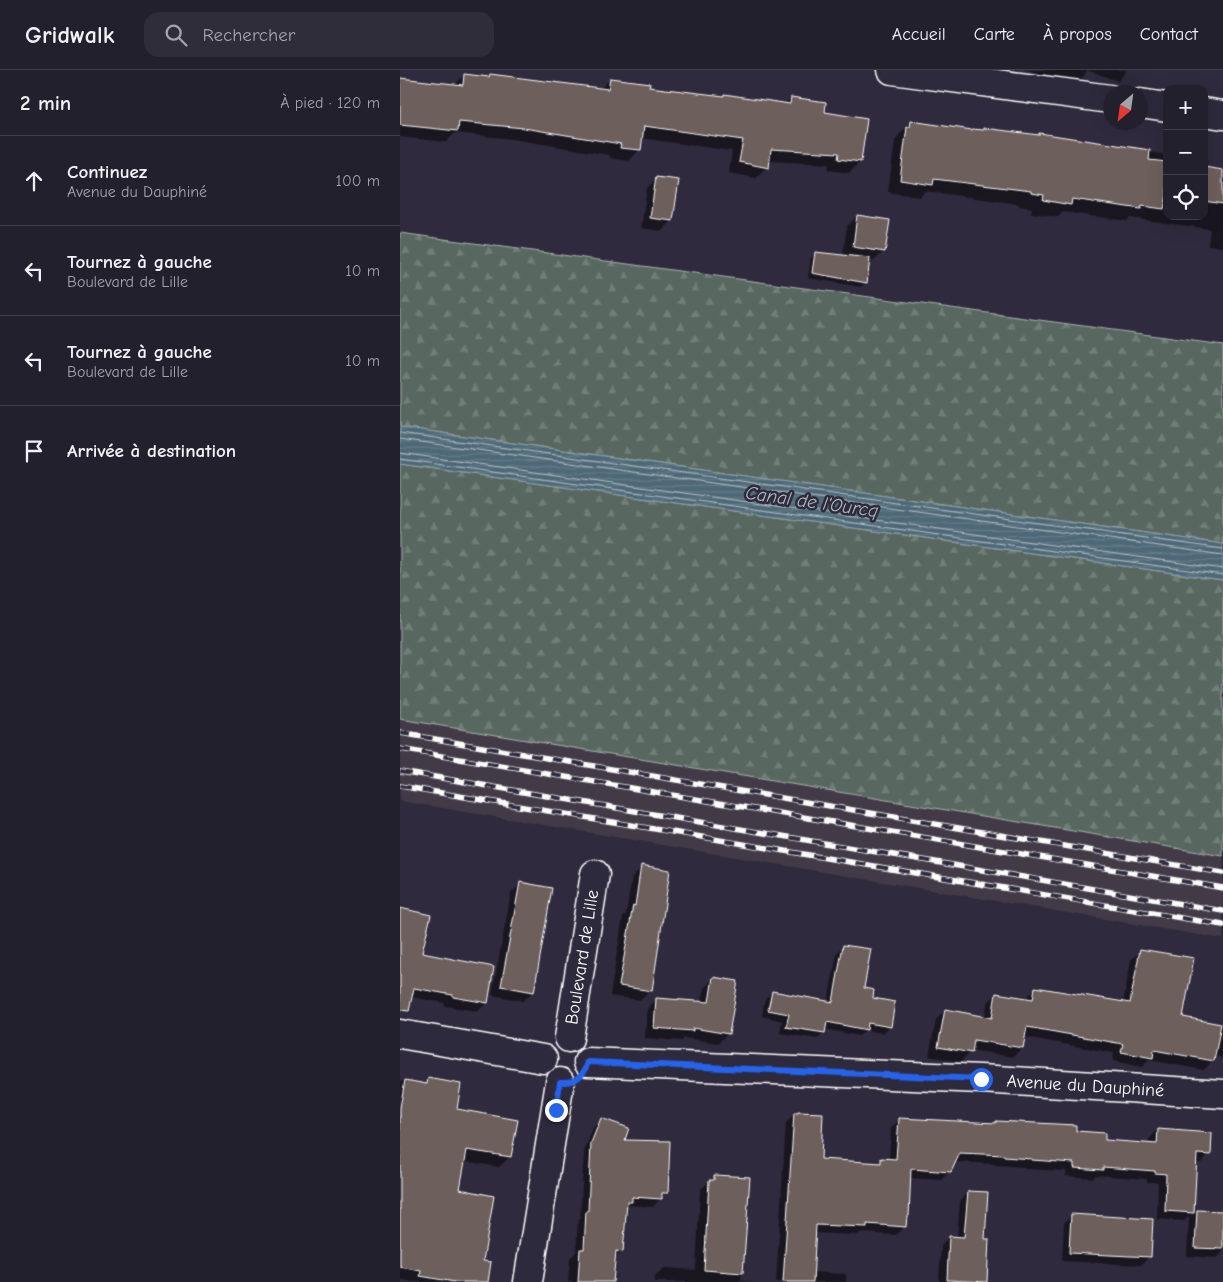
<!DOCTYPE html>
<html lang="fr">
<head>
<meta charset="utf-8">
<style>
	:root { --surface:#23202e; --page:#2f2d3a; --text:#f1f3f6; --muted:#a3a3aa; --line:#403e4a }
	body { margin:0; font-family:"Comic Neue",sans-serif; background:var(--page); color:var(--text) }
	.controls { position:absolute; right:15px; top:15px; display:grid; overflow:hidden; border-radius:10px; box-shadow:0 5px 20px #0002 }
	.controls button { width:45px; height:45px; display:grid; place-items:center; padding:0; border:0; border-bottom:1px solid var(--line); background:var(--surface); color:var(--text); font:25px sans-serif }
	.compass { position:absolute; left:703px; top:15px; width:45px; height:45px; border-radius:50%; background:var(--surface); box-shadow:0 5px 20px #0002; rotate:209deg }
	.stop { position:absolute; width:15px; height:15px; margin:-11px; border:4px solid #2563eb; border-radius:50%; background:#fff }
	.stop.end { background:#2563eb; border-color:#fff; box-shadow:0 1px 5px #0008 }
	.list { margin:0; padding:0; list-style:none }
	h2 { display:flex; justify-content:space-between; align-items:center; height:65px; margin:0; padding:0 20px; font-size:21px }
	h2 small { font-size:16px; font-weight:400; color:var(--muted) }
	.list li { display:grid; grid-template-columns:32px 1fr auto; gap:15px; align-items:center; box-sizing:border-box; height:90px; padding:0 20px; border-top:1px solid var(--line) }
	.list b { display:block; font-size:19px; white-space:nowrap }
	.list p { margin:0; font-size:16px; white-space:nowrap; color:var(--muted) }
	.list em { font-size:16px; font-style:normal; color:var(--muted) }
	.icon { flex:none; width:28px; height:28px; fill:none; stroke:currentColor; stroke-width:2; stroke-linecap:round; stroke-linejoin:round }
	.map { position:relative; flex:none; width:823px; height:1212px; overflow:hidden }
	header { display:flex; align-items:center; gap:30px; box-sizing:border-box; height:70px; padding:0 25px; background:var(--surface); border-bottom:1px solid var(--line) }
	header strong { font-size:24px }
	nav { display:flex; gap:28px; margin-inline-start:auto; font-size:18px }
	.search { width:350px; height:45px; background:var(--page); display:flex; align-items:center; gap:12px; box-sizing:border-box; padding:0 18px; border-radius:15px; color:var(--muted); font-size:19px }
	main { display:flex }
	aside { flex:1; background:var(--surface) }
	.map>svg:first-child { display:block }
	.built { fill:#423a46 }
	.forest { fill:url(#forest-firs); stroke:#acb4b0 }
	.water { fill:url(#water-rules); stroke:#94a4ad }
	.shadow { fill:#0007 }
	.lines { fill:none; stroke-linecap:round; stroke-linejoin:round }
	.shore { stroke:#b8c2c8; stroke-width:1 }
	.building { fill:#6d5e5b; stroke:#fff }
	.street-casing { stroke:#fff; stroke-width:31 }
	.street { stroke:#2f2a3d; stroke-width:28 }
	.rail-casing { stroke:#fff; stroke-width:5.5 }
	.rail { stroke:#2f2a3d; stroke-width:4; stroke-dasharray:11; stroke-linecap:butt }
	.route { stroke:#2563eb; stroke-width:6 }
	.labels { text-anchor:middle; stroke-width:5; stroke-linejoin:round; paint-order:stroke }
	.street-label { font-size:18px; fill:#fff; stroke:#2f2a3d }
	.water-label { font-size:19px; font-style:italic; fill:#afbbc1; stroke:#2f2a3d }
</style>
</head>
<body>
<header>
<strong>Gridwalk</strong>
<div class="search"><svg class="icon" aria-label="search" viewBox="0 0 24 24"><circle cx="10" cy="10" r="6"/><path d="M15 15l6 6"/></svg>Rechercher</div>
<nav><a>Accueil</a><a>Carte</a><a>À propos</a><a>Contact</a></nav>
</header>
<main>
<aside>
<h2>2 min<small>À pied · 120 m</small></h2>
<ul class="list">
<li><svg class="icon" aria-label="ahead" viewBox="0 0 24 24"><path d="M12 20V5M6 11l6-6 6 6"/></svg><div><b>Continuez</b><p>Avenue du Dauphiné</p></div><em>100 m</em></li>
<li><svg class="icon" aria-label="left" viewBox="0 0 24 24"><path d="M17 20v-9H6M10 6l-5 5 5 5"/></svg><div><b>Tournez à gauche</b><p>Boulevard de Lille</p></div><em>10 m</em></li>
<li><svg class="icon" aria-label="left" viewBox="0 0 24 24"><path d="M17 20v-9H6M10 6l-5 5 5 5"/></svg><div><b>Tournez à gauche</b><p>Boulevard de Lille</p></div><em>10 m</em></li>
<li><svg class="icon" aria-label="arrive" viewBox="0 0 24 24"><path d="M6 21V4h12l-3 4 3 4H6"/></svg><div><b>Arrivée à destination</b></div></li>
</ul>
</aside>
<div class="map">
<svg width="823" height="1212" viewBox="0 0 823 1212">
	<defs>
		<pattern id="forest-firs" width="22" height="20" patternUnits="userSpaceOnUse" patternTransform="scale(1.25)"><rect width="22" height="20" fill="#586860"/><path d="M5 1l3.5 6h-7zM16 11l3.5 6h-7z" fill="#717f78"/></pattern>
		<pattern id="water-rules" width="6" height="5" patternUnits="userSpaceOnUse" patternTransform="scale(1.25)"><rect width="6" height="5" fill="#4d6776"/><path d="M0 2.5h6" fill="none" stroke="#687e8b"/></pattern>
	</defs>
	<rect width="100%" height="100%" fill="#2f2a3d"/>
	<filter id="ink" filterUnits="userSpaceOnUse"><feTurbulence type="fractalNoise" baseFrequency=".02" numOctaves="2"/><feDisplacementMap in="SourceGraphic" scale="10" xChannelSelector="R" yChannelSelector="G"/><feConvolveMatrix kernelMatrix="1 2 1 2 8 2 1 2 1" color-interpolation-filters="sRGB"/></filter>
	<g filter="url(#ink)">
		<path class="built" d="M0,649l823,137v83l-823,-138z"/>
		<path class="forest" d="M0,163l823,112v199l-823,-117z
			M0,394l823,116v276l-823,-137z"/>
		<path class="water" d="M0,357l823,117v36l-823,-116z"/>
		<path class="shadow" d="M627,0h100l-9,11 -31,-11 -2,5 -9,10z
			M65,5l22,3 3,-3 110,14 10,-10 37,9 138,16 6,-6 32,15 37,49 -11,11 -21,-3 1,-6 -61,-3 -1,6 -11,11 -27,-5 3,-22 -91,-13 -1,11 -11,12 -19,-3v-3l-98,-16 -57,-6 -9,9 -46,-5v-58l54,6z
			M511,52l60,9h12l2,-2 53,7 2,-1 127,20v61h37v-55h4l-2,7 17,2v77l-15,-2 2,-16 -80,-11 -3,3 -64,-9 -5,5 -27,-4 1,-5 -13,-2v-2l-94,-13 -5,6 -32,-5 7,-51 4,-6z
			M257,108l20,3 -5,40 -10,10 -21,-3 6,-40z
			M457,146l27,35 -10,10 -6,-1 -3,22 -4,5 -53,-9 3,-20 5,-5 27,3 4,-30z
			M242,797l8,123 -10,10 -30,-4 13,-79 3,-3 6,-37z
			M121,814l12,107 -10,10 -31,-6 19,-102z
			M0,839l21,45 66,49 -9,8 -34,-5 1,-3 -45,-8z
			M443,876l20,43 27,37 -7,7 -18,-3 -6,6 -34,-7 -1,3 -7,7 -37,-6 2,-12 -20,-5 3,-17 7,-7 56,10 9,-49z
			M740,881l42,67 41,8v32l-9,-2 -1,4 -9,10 -55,-10 -7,7 -29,-6 1,-8 -90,-16 -2,11 -9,9 -42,-7 -10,12 -32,-6 7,-36 9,-10 40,8 2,-14 9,-10 30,5 9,-11 88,15 8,-43z
			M314,908l14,55 -10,10 -34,-5 -2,3 -37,-3 2,-29 10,-10 44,3 3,-14z
			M29,1010l26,30 55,47 -11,10 -35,-6 -6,29 29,92h-76l-11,-3v-198l24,4z
			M394,1045l25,45 58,4 5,-5 7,1 2,-32 9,-9 94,6 2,-3 79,10 29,9 45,4v-6l9,-9 51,24 -8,9h-5l-3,52 5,-4 25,1v40l-6,6 -30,-2 2,-40 -5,5 -27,-2 1,-37h-11v-3l-51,-4 -3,3 -27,-2v-5l-42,-2v-2l-29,-2v-1l-40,-2 -5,9 -9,9 -31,-2 -5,48 -9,9 -36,-2 -3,2 -43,-2 -2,39 34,2v8h-70l10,-159z
			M201,1050l22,21 43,52 -13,14 -25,-2 -2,2 -4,44 -8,8 -2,23h-44l2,-24 6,-6 2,-32 2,-2 4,-66 9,-24z
			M315,1106l34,2 -8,103 17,1h-103v-6l9,-8 32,2 4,-80z
			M569,1122l14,48h5l-2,42h-47l2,-36 8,-9 8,1 3,-37z
			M672,1145l77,42 -8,8 -79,-4 2,-38z"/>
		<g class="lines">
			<path class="shore" d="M0,363l823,116
				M0,369l823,116
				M0,383l823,116
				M0,389l823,116"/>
		</g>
		<path class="building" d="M64,4l25,3 1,-3 118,15 2,-11 40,5 -1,4 75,9v-2l66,10 1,-7 35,5 -1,10 42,7 -6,43 -23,-3 1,-6 -68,-4 -2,19 -30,-6 4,-22 -99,-14 -3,24 -21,-2 1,-4 -97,-16 -65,-6 -1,9 -58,-6v-47l63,7z
			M511,51l61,9v-1l12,1v-2l55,7v-2l111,17 -1,10 18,2v33l-3,14 -22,-3 -1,3 -69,-10 -1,6 -28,-5 1,-5 -13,-2v-2l-97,-12 -1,6 -33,-5 7,-53h3z
			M804,97l19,3v34l-19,-3z
			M256,107l23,3 -6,41 -23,-3z
			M457,145l33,5 -5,32 -32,-5z
			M415,182l55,6 -3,25 -55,-10z
			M241,795l29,5 -18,121 -33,-5 14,-81 2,1z
			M120,812l32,6 -18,104 -33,-6z
			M0,838l31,7 -9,38 72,14 -6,36 -35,-6v-2l-39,-7 -5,23 -9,-1z
			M443,875l28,4 -7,39 10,2 -1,8 22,4 -4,25 -23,-4 -1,7 -40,-8 -2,11 -39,-6 3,-13 -21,-4 4,-19 61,11z
			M740,879l54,9 -11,59 38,7 -7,37 -60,-11 -1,8 -32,-6 2,-8 -96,-17 -4,21 -49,-8 -2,13 -34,-6 7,-38 47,9 4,-25 37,6 2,-12 95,16z
			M313,907l25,4 -9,53 -36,-6v3l-39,-3 2,-30 53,4z
			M28,1008l33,6 -4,25 61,11 -7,37 -44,-7 -7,39 34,7 -11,65 8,1 -3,20h-33l-35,-6 1,-5 -21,-4v-159l5,-28 22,4z
			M398,1042l25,1 -2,46 60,4v-5l15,1 3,-41 97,5v-2l80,4v6l29,2v7l52,4 1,-15 54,4 -1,22 -14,-1 -3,59 -29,-2 1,-37 -11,-1v-2l-52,-4v3l-29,-2v-5l-42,-3v-1l-28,-2v-2l-44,-2 -9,19 -40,-3 -2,47h-2l-1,11 -39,-3v3l-51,-2 -3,57h-30l11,-169h4z
			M201,1048l28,10 -4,12 45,1 -2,52h-6v6l-30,-2v5h-5l-4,50 -7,-1 -3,31h-35l2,-33h4l2,-38h2l3,-68z
			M314,1105l36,2 -7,96 -39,-3 5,-90h5z
			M568,1121l20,1 -3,47h4l-2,43 -40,-2 2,-44 15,1z
			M797,1140l26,1v38l-28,-1z
			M671,1144l82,5 -2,38 -82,-4z"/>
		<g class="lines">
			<g class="street-casing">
				<g id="street">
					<path d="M492,0l218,29"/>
					<path d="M740,33l27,4"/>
					<path d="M804,42l19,3"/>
					<path d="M0,964l143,25"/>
					<path id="s1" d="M169,968l26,-164"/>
					<path id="s2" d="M188,992l393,17 242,15"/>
					<path d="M128,1212l32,-200"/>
				</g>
			</g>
			<use href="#street" class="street"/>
			<g class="rail-casing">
				<path id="rail" d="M0,663l823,140
					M0,679l823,139
					M0,701l823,140
					M0,716l823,139"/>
			</g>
			<use href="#rail" class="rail"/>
		</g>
	</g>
	<g class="lines" filter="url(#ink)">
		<path class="route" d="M156,1040l4,-28c15,1 24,-6 28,-20l393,17"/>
	</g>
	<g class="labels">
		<g class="street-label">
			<text dy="6" stroke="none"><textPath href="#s1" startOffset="82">Boulevard de Lille</textPath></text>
			<text dy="6" stroke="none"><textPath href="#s2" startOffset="498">Avenue du Dauphiné</textPath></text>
		</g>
		<g class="water-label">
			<text transform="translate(412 431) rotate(8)" y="7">Canal de l'Ourcq</text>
		</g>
	</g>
</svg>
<div class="controls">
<button>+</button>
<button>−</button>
<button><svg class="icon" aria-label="locate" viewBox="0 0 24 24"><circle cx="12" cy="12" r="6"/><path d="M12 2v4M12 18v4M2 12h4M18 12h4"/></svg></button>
</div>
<svg class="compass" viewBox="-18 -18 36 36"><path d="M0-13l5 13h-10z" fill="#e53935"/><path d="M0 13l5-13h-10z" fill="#a3a3aa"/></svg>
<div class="stop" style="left:581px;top:1009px"></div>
<div class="stop end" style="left:156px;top:1040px"></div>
</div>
</main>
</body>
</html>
